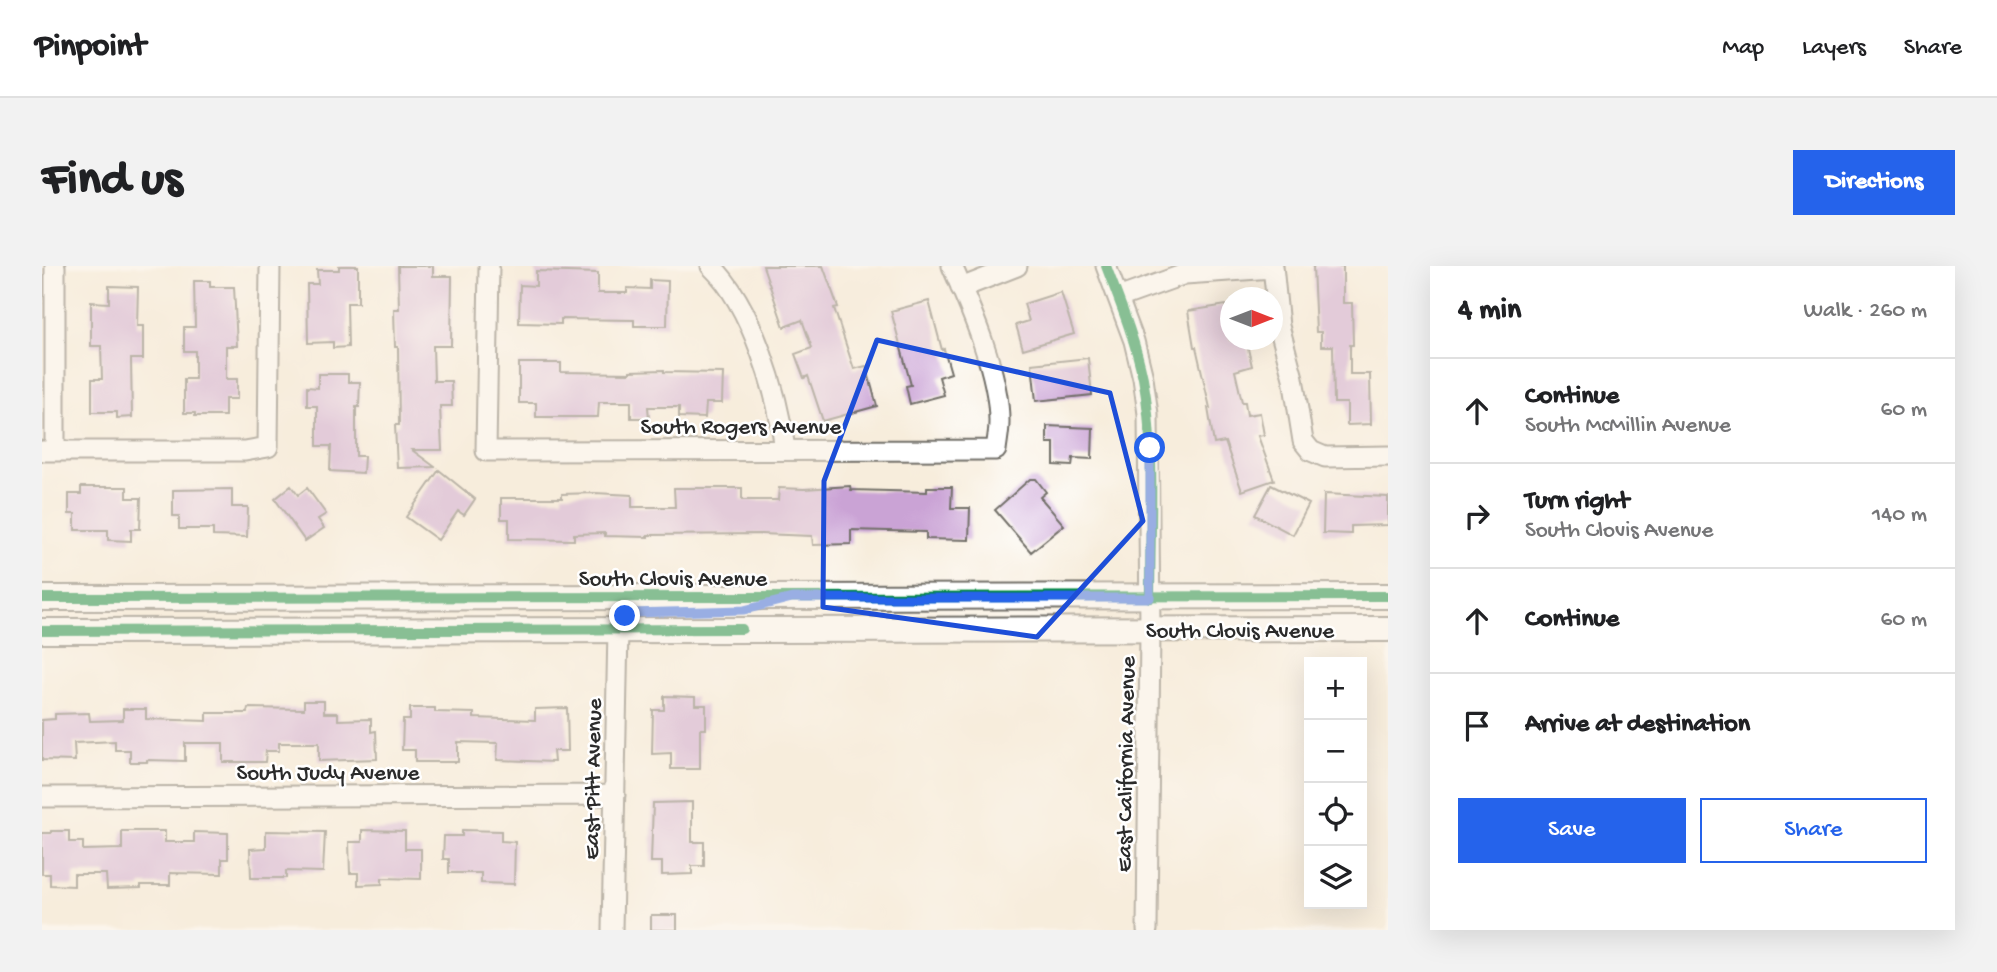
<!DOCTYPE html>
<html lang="en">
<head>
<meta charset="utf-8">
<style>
	:root { --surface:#fff; --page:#f2f2f2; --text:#202124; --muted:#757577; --line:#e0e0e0; --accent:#2563eb }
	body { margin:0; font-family:"Gochi Hand",sans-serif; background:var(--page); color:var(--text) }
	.controls { position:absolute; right:21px; bottom:21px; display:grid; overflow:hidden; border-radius:0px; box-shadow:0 7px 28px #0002 }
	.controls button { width:63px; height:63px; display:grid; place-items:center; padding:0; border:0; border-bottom:2px solid var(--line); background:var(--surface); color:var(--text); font:35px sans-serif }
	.compass { position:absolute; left:1178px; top:21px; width:63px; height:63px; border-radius:50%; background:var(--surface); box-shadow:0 7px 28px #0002; rotate:90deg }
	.stop { position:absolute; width:21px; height:21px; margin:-16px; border:5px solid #2563eb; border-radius:50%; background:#fff }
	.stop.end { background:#2563eb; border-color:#fff; box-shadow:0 2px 7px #0008 }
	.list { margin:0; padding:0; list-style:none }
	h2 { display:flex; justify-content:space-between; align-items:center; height:91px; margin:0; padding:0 28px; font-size:30px }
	h2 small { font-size:23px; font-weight:400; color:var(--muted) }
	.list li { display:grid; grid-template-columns:46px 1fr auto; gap:21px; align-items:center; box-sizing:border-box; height:105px; padding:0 28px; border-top:2px solid var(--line) }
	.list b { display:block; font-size:26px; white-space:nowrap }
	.list p { margin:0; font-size:23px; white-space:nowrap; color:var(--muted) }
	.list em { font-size:23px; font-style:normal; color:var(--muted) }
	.actions { display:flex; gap:14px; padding:21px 28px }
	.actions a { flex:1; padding:16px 0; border:2px solid var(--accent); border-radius:0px; text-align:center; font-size:24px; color:var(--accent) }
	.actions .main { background:var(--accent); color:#fff }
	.icon { flex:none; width:38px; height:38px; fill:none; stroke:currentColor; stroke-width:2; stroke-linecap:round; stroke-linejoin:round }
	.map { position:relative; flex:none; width:1346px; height:664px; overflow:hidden; border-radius:0px }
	header { display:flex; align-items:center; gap:42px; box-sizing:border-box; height:98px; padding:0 35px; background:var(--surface); border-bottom:2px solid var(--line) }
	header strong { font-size:33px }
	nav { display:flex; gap:38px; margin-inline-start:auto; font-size:24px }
	.intro { display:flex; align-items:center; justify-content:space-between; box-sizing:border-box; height:168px; padding:0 42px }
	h1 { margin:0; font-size:49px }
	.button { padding:18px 32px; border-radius:0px; background:var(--accent); color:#fff; font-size:24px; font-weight:700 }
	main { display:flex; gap:42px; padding:0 42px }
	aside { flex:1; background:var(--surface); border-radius:0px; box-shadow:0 7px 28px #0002 }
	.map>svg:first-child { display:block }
	.building { fill:#caa3d5 }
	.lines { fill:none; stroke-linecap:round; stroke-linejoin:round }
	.minor-casing { stroke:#726f69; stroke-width:23 }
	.major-casing { stroke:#726f69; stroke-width:28 }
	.minor { stroke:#fff; stroke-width:19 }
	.major { stroke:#fff; stroke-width:24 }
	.cycleway-casing { stroke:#fff; stroke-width:15 }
	.cycleway { stroke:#00873e; stroke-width:10 }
	.route { stroke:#2563eb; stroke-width:9 }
	.marked { fill:none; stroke:#1d4ed8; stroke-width:5; stroke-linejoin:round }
	.labels { text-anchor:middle; stroke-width:5; stroke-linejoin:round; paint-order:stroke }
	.street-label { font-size:23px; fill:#2b2b2b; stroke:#fff }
</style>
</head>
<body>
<header>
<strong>Pinpoint</strong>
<nav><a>Map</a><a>Layers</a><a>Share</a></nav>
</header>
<div class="intro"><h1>Find us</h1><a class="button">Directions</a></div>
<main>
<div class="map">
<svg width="1346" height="664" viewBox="0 0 1346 664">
	<rect width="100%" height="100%" fill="#fff"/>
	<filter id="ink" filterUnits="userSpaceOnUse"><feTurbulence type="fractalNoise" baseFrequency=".0143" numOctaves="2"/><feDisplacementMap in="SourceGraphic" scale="14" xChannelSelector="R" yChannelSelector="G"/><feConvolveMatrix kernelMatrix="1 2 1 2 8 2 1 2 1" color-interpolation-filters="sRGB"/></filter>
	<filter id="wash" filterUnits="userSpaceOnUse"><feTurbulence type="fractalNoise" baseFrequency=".00686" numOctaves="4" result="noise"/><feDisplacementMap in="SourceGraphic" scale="28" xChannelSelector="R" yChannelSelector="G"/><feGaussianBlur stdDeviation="1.57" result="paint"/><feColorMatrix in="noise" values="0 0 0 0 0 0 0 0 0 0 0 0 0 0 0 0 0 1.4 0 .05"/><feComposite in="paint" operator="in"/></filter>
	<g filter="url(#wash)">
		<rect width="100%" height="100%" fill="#f7eddc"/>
		<g id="blocks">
			<path class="building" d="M297,0h19v37h-11l1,44 -15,1v-6l-25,1 -1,-59h11l-1,-14h22z
				M356,0h35v10h19l-1,70h-18l1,35h17l1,25h-12l2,44h-30l23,17 -38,1 -2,-43h4l-1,-78h-3l-1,-38h5z
				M721,0h60l15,41 -4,1 20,61 12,-3 11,40 -54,15 -15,-45 -4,2 -9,-24 17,-6 -10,-28 -18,7z
				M1271,0h30v37h9l1,42h-3v29h20l1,50 -24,1v-22h-13l-1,-57h-12v-14h-5z
				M494,5l62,2v20h29v-5l23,1v-9l18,1 -1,45h-33v-6l-73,-1v5l-42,-1 1,-38 16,1z
				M152,15h16v6h24l3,59h-11v33h11v20h-12v17h-30v-3h-11v-34h11v-28h-11v-24h11z
				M67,20l29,1 -1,39h6v33h-12l1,58 -15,1v-6h-25v-33h10l-1,-33h-10v-44l18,1z
				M1019,26l13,42 -51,15 -7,-24 13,-4 -5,-17z
				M887,35l13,49 2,-1 7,24 -12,4 5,18 -34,9 -4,-18 5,-1 -20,-74z
				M1184,39l4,13v22h16l6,26 -17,5 7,31h3l2,13 13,-2 4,22 -6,1 16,44 -32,11 -17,-49 -11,2 -6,-36h2l-14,-61h-2l-6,-36z
				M1046,92l4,37 -56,6 -4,-37z
				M477,97h42v9l69,1v-2l34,-1v2l59,1 -1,30h-16l-1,15 -26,-1v-10h-31l1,11h-18v-16h-32l-1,15h-62v-14h-17z
				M276,108h30v8h12l-1,25h-3v49h8l-1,17 -33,-2 1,-25h-14v-40h-10v-19l11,1z
				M1005,160l46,2 -1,31 -19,-1 -1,8 -18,-1v-22h-7z
				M397,204l36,29 -11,16 -6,-4 -20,29 -32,-23z
				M988,213h6l10,13 -6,5 24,28 -33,27 -36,-42z
				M1229,219l38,19 -16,31 -38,-20z
				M249,220l7,9 9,-7 19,26 -8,5 6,9 -19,13 -30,-42z
				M808,220l1,4 76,2v-5h25l-1,21h19l-1,32 -43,-1v-7l-75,-2v14l-38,1 -1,-9 -51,-2 -113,1v2l-43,-1v-3l-31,1v6l-65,-1v-20h-8v-21h61v-4l33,-1 37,2v12h43l-1,-19h68v12h36l1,-12 25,1z
				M39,221h46v11h14l-1,31h-9v12l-23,-1v-10h-33v-16h-6v-20h12z
				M190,223v18h16l-1,30 -34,-1v-7h-34v-13h-6v-26z
				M1282,228l64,3v28l-37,1v8l-28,-1z
				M622,430l31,1v8h11v24h-6v40h-29v-16l-19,1 1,-44h11z
				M262,435h20v12h14v7l33,-1v13l5,-1 1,28 -58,2v-18h-40v8h-13l-1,11h-42v-19h-38v18l-38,-1v2h-17v-12h-15v-9l-41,2 1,18 -33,-1v-40l13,-1v-5l34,-1 1,8 33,-1v-11h23v10l61,2v-8h40l1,-5 56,1z
				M368,442h25v4l39,1v5l61,2v-11l32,-1 1,43h-15l1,11 -57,-2 1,-17 -40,-1v20h-43v-12h-13l1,-30h7z
				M650,536v40h12v24h-12v8l-30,1v-13h-11l2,-59z
				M320,564l43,1v18h16v30l-39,-1v6l-24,1v-12h-8l-1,-31h13z
				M420,564l39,1v10l14,1 -1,42 -33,-1v-10h-32v-14h-6l1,-23h18z
				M9,565h18v11h14v8l39,-1v-18h43v11h29v-10l34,1v26h-6v15l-52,-1v12h-29v3l-34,1 -1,-15h-32v12l-24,-1v-11h-8v-41h9z
				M224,565l59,1 -2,40 -37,-1v7h-35l-1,-29 16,-1z
				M609,649h26v15h-26z"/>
		</g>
	</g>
	<g filter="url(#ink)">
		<use href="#blocks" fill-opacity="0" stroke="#726f69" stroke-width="2"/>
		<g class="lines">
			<g class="minor-casing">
				<path id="minor" d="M13,0v185
					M447,0l-3,185 510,-1c1,-9 3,-18 3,-27 1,-48 -28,-114 -47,-157
					M669,0c41,39 67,129 74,183
					M1064,0l28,75 9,37 5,36 2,215 -3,301
					M1231,0l6,60 14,52 10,63 8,10 14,6 63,-1
					M919,22l56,-22
					M1076,32l67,-24 88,-6
					M0,185h203l23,-4 2,-181
					M0,531l573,-2
					M570,664l6,-301"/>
			</g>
			<g class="major-casing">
				<path id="major" d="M0,332l1346,-2
					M0,365l1346,-2"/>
			</g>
			<use href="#minor" class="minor"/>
			<use href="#major" class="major"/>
			<g class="cycleway-casing">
				<path id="cycleway" d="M1064,0c14,37 29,73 37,112 13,71 7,147 7,220
					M0,332l1346,-2
					M0,365l700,-2"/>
			</g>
			<use href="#cycleway" class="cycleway"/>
		</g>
	</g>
	<g class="lines" filter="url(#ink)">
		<path class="route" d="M583,350l5,-3 114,-3 48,-12h358v-150"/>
	</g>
	<path d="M0 0H1346V664H0ZM835,74l233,53 33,128 -106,116 -214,-30 1,-126z" fill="#f7eddc" fill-opacity=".55" fill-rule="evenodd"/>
	<path class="marked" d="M835,74l233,53 33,128 -106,116 -214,-30 1,-126z"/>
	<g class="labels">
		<g class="street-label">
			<text x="699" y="167">South Rogers Avenue</text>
			<text x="631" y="319">South Clovis Avenue</text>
			<text x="1198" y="371">South Clovis Avenue</text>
			<text transform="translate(1082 498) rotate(-89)" y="8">East California Avenue</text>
			<text x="286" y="513">South Judy Avenue</text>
			<text transform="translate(549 513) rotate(-89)" y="8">East Pitt Avenue</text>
		</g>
	</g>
</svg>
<div class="controls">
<button>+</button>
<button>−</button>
<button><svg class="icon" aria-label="locate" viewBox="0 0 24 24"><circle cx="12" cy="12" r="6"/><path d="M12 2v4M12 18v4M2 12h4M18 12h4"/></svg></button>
<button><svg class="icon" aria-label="layers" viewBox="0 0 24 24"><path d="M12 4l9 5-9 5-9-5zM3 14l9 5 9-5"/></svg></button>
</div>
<svg class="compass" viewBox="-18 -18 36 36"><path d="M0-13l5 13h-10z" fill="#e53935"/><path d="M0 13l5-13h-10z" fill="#757577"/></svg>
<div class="stop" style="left:1108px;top:182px"></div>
<div class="stop end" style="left:583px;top:350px"></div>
</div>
<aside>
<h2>4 min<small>Walk · 260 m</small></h2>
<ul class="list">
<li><svg class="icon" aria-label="ahead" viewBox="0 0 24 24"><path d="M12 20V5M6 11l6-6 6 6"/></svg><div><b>Continue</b><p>South McMillin Avenue</p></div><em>60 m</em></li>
<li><svg class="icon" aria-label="right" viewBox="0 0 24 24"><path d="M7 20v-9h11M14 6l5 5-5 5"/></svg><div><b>Turn right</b><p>South Clovis Avenue</p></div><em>140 m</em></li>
<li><svg class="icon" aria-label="ahead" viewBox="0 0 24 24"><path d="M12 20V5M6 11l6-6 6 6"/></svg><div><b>Continue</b></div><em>60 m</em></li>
<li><svg class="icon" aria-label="arrive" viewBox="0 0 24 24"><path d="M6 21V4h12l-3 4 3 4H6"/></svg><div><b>Arrive at destination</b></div></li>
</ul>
<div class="actions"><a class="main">Save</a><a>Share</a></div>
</aside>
</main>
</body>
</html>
